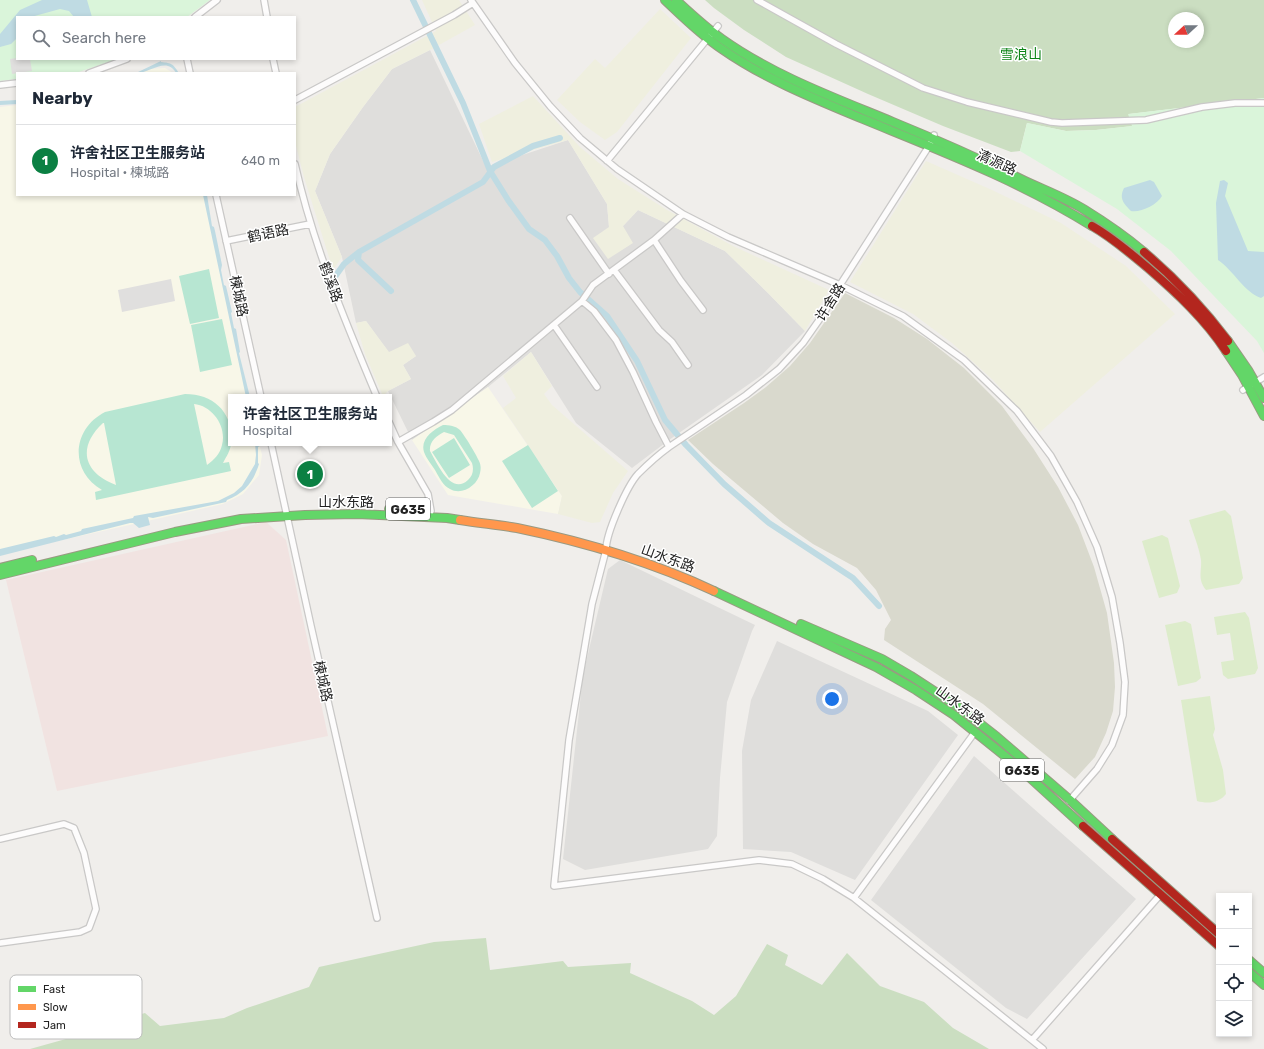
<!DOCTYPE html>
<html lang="en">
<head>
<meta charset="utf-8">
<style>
	:root { --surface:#fff; --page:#f2f2f3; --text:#1f2937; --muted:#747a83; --line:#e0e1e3; --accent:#0b8043 }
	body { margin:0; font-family:Rubik,"Noto Sans SC",sans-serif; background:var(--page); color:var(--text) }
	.controls { position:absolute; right:12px; bottom:12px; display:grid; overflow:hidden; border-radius:0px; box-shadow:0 2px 6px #0003 }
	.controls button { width:36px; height:36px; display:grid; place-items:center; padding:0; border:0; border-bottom:1px solid var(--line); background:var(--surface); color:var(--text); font:20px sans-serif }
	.compass { position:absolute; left:1168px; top:12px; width:36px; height:36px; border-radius:50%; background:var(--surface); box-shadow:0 2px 6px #0003; rotate:249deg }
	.you { position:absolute; left:832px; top:699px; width:14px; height:14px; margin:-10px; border:3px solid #fff; border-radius:50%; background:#1a73e8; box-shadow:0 0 0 6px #1a73e833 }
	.badge { display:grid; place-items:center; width:26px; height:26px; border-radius:50%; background:var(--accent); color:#fff; font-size:13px; font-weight:700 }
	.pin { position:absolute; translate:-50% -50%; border:2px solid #fff; box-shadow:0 1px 4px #0006 }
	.popup { position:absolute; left:228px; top:394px; width:164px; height:52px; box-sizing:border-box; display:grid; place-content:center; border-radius:0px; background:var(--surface); filter:drop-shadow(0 1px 3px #0005); font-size:13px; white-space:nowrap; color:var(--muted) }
	.popup b { font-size:15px; color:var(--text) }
	.popup::after { content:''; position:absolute; left:50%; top:100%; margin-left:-8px; border:8px solid transparent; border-top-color:var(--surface) }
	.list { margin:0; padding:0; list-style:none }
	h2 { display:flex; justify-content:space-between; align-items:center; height:52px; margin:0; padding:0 16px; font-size:17px }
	h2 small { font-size:13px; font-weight:400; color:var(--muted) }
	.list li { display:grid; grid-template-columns:26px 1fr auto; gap:12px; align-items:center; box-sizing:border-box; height:72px; padding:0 16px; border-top:1px solid var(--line) }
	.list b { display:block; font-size:15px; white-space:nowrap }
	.list p { margin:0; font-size:13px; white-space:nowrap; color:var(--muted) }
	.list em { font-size:13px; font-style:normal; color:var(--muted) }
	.icon { flex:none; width:22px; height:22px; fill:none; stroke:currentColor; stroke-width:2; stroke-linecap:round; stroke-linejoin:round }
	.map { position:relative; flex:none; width:1264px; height:1049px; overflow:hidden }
	.search { position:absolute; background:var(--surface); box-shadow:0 2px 6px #0003; left:16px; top:16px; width:280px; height:44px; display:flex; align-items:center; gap:10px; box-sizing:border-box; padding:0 14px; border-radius:0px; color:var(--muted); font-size:15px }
	.panel { position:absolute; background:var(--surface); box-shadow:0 2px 6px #0003; left:16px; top:72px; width:280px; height:124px; border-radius:0px }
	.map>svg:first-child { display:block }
	.residential { fill:#dfdedc }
	.commercial { fill:#f1e3e1 }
	.education { fill:#f8f7e8 }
	.construction { fill:#d9d9cd }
	.farmland { fill:#efefdf }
	.grass { fill:#ddeccb }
	.forest { fill:#cbdec1; fill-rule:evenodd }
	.park { fill:#daf5da }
	.pitch { fill:#b7e6d2; fill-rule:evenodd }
	.parking { fill:#e0dfde }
	.water { fill:#bfdbe3 }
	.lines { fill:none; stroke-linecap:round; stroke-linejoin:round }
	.canal { stroke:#bfdbe3; stroke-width:6 }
	.street-casing { stroke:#c9c8c7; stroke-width:8 }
	.fast-casing { stroke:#999a82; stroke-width:10 }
	.slow-casing { stroke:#999a82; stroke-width:10 }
	.jam-casing { stroke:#999a82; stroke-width:10 }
	.street { stroke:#fdfcfc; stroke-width:5.5 }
	.fast { stroke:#63d668; stroke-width:8 }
	.slow { stroke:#ff974d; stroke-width:8 }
	.jam { stroke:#b3261e; stroke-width:8 }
	.labels { text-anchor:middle; stroke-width:3; stroke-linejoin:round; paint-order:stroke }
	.shield { fill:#fff; stroke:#646464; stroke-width:1 }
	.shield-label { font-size:13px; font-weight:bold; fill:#222 }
	.park-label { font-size:14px; fill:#0c8416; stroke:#fff }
	.street-label { font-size:14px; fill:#222; stroke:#fff }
	.key { fill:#fff; stroke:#bdbdbd; stroke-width:1 }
	.key-label { font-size:11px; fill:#222 }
</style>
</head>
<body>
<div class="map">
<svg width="1264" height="1049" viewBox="0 0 1264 1049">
	<rect width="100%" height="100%" fill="#f0eeeb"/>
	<path class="residential" d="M430,50l56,117 82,-27 39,64 2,23 14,-1 15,-16 87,41 43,42 37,38 -43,44 -93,65 -37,28 -56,-45 -45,-71 -43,35 -76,53 -24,-49 23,-12 -8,-14 13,-9 -27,-3 -23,-32 -10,2 -14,-66 -27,-66 15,-37 33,-47 29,-38z
		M620,560l135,65 -3,6 -25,71 -7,76 -3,58 -9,13 -123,21 -22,-11 20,-184 25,-106z
		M777,641l151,70 30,24 -103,145 -64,-28 -48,-3 -1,-98 9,-51z
		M974,756l162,143 -109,120 -21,-11 -135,-108z"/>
	<path class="commercial" d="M266,522l20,18 42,196 -271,55 -51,-211z"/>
	<path class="education" d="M165,68l8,5h-32l10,-4z
		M17,105v90h187l45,202h-18v46h28l3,12 -3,20 -16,19 -20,10 -223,50v-447z
		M488,387l74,109 -4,18 -110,-19 -36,-55z"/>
	<path class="construction" d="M845,293l49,25 33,21 37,29 38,38 31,42 25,39 20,38 16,42 13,46 7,50 1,24 -2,24 -7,22 -11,24 -20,22 -92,-75 -99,-64 1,-11 6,-9 -15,-30 -19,-22 -44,-24 -30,-21 -70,-59 -25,-24 56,-37 22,-16 24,-21 20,-23z"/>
	<path class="farmland" d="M422,0h37l16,25 -45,25 -38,19 -29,38 -33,47 -15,37 27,66 -9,13 -29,-93 -9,-35v-35l141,-76z
		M660,9l31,29 -74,94 -12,8 -25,-18 -23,-22 38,-41 10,9z
		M533,96l47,51 38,32 49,31 66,36 96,44 -24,41 -37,-38 -43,-42 -87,-41 -15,16 10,17 -25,16 -15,-21 16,-11 -2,-23 -39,-64 -76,22 -13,-38z
		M926,161l66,29 69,33 65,43 49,48 -135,118 -47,-52 -41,-37 -39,-29 -63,-32z
		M366,321l23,31 19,-9 8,13 -13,9 8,14 -23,12 -5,5 -18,-42 -9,-31z
		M531,352l21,34 -8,8 8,11 76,66 -15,22 -13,29 -8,1 -34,-9 4,-18 -59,-88 13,-10 -13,-22z"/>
	<path class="grass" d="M1225,510l6,6 12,62 -4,6 -33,6c-9,-11 -4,-19 -5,-30 -2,-13 -8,-27 -12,-40z
		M1162,535l6,3 12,48 -3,7 -18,5 -17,-57z
		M1245,612l4,6 9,50 -3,6 -27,5 -5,-4 -2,-13 13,-2 -4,-27 -13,2 -3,-18z
		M1185,621l6,3 10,54 -5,4 -18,4 -13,-61z
		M1210,696l5,33 -2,6 10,35 3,24c-7,9 -18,10 -29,7l-16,-101z"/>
	<path class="forest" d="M705,0h559v98l-135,16 4,12 -37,4 -30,1 -39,-8 -7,28 -9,1 -68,-26 -75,-32 -82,-37 -42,-27 -30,-22zM1174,18h24v24h-24z
		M486,938l4,32 73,-9 5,6 63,-4 -1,10 62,28 22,14 22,-19 31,-52 21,11 -3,10 37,20 25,-32 33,33 44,16 29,26 36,21h-959l43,-12 38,2 10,-19 24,-7 15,13 64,-8 23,-10 62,-21 10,-20 115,-25z"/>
	<path class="park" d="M0,0h210l-23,17h-170v42h100l-41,14h-59v6l-17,2z
		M1264,98v255l-7,-12 -86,-90 -54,-42 -97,-58 7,-28 39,8 30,-1 36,-4 -4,-12z"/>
	<path class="pitch" d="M209,269l10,49 -29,6 -11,-48z
		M222,319l10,46 -32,7 -9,-47z
		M185,394c30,0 49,20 46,49 0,7 -5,14 -8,20l6,-1 2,9 -135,29 -1,-8 7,-2c-33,-19 -30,-61 3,-78zM194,404c19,2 33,23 28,41 -2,9 -8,15 -15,20zM103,423h1l12,62c-33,-12 -39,-38 -13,-62z
		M443,425c6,0 13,1 17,5 5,6 16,24 19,31 2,4 2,8 1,12 -2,12 -18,23 -30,16 -7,-3 -11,-12 -15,-19 -3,-5 -9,-12 -11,-18 -4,-13 9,-22 19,-27zM444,432l10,3 18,28c2,6 1,13 -4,17 -17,16 -31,-17 -38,-29 -1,-9 6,-15 14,-19z
		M454,438l16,27 -21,13 -17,-26z
		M528,445l30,46 -26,17 -30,-47z"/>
	<path class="parking" d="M17,58v1h13l2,12 -20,3 -2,-15z
		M171,279l4,22 -53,11 -4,-22z"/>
	<path class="water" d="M42,0h45l5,17h-18l-5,-6 -9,-2 -29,8h-14v21l-6,6 -11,3v-13l20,-24z
		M161,61v1c11,1 12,2 18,11h-3c-9,-17 -26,0 -40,0z
		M17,100v4l-17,1v-4z
		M1150,180l4,2 8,14c-5,9 -22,17 -31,15 -8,-8 -12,-13 -7,-23z
		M1224,180l4,3 -3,13 23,55 16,1v44l-3,2c-16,-5 -28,-28 -43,-38l-2,-57 4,-22z
		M203,195h4l5,31 2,1 1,4 7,34 -1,5 3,15 2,1 6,26 -1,1 3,15 2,1 4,23 -1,1 11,44h-4z
		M255,443h4l1,3 -2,1v16l1,1c-6,19 -15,29 -32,36l-1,2 -73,16 -5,-1 2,8 -11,3 -6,-5h-3l-130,33v-7l54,-13 2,1 8,-3 2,1 15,-4 1,-2 51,-11 1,-2 84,-15 16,-8 8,-7 13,-22 1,-9z"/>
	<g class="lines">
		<path class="canal" d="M413,0l50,103 27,68 18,29 21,29 16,11 12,16 12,22 11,14 27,24 30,45 28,59 21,25 38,39 45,39 84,55 26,28
			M334,278l10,-14 15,-12
			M391,291l-33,-31 1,-8 124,-70 11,-15 39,-21 27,-8"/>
		<g class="street-casing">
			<path id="street" d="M264,0l3,17
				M471,0l44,63 35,43 30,32 37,31 66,45 45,23 112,48 63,31 61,44 53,51 34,45 26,46 20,45 15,50 8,46 5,39 -2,33 -11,30 -15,24 -28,32
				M757,0l79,44 87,44 44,14 84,20 11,1 84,-3 56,-13 33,-4h29
				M195,17l22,-17
				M187,59l3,14
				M273,59l3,14
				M89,73l38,-14
				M0,85l17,-2
				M295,100l159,-85 19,-12
				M934,135l-5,11 -89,139 -16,28 -21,30 -24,26 -33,26 -77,52c-11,8 -21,17 -31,27 -11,12 -32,59 -32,76l-14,54 -23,136 -15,146 205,-26 33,4 31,15 31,19 189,151
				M607,161l111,-135
				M295,164c18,81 50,157 82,233
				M216,195l45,202
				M570,218l39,56
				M654,240l27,41 22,29
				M226,241l84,-17
				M614,270l45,60 13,12 16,23
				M582,301l12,10 22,29 17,32 23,50 13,25
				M554,325l43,62
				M1243,390l21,-13
				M389,422l9,20 30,52 3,17 -2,5
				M398,442l35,-20 19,-12 130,-109 11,-16 61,-45 29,-26
				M271,443l40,183 66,292
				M0,839l64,-15 10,4 10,25 12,56 -7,19 -9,4 -80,11
				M854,898l121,-166
				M1032,1040l129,-146"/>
		</g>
		<g class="fast-casing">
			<path id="fast" d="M665,0c18,17 36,35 57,49 43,30 93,50 141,70 78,32 157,62 229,107
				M676,0c15,14 29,27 46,39 52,37 113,59 171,83 44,18 87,37 130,58 21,10 43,18 62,30 21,13 41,27 59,42
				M1228,341l20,29 16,28
				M1226,351l16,24 22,41
				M389,509l37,2
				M0,568l32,-8
				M0,575l175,-43 66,-13 64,-4 52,-1 90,4 13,2
				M714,591l162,76 40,23 38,25 62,50 67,61
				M801,624l81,35 29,17 49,32 37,29 73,63 42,39
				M1249,960l15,13
				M1249,972l15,13"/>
		</g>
		<g class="slow-casing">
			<path id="slow" d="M460,520c19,3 39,5 57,8 68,14 135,34 197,63"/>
		</g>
		<g class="jam-casing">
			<path id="jam" d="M1092,226c21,12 38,27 56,42 29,25 57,51 78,83
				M1144,252c32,27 59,56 84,89
				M1083,826l136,120
				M1112,839l107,95"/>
		</g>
		<use href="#street" class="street"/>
		<use href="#fast" class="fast"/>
		<use href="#slow" class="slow"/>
		<use href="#jam" class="jam"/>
	</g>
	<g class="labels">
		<g class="shield">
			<rect x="386" y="498" width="44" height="22" rx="3"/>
			<rect x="1000" y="759" width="44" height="22" rx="3"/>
		</g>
		<g class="shield-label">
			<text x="408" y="514">G635</text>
			<text x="1022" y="775">G635</text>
		</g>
		<g class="park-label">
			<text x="1021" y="59">雪浪山</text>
		</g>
		<g class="street-label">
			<text transform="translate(997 162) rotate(24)" y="5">清源路</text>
			<text transform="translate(268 233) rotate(-12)" y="5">鹤语路</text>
			<text transform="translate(331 282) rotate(70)" y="5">鹤溪路</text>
			<text transform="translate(239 296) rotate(78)" y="5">楝城路</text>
			<text transform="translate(830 302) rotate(-58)" y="5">许舍路</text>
			<text x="346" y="507">山水东路</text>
			<text transform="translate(668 558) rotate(20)" y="5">山水东路</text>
			<text transform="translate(323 681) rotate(77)" y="5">楝城路</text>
			<text transform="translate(960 705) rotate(36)" y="5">山水东路</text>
		</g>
	</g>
	<rect x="10" y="975" width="132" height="64" rx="6" class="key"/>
	<rect x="18" y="986" width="18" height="6" fill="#63d668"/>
	<rect x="18" y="1004" width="18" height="6" fill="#ff974d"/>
	<rect x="18" y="1022" width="18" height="6" fill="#b3261e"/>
	<g class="key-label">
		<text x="43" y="993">Fast</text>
		<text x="43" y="1011">Slow</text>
		<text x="43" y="1029">Jam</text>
	</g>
</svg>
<div class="controls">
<button>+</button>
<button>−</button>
<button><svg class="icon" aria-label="locate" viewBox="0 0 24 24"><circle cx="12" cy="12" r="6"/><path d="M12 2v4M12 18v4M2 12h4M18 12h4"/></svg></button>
<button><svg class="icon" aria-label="layers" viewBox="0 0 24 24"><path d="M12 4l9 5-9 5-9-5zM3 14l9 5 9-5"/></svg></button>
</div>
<svg class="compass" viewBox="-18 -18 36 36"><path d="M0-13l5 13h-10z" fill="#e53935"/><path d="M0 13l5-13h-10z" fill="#747a83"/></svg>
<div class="you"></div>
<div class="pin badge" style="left:310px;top:474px">1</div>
<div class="popup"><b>许舍社区卫生服务站</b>Hospital</div>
<div class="search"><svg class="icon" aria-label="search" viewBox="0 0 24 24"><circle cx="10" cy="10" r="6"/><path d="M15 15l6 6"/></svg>Search here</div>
<section class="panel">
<h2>Nearby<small></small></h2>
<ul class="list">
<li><span class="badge">1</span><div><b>许舍社区卫生服务站</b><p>Hospital · 楝城路</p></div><em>640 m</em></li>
</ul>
</section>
</div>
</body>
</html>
